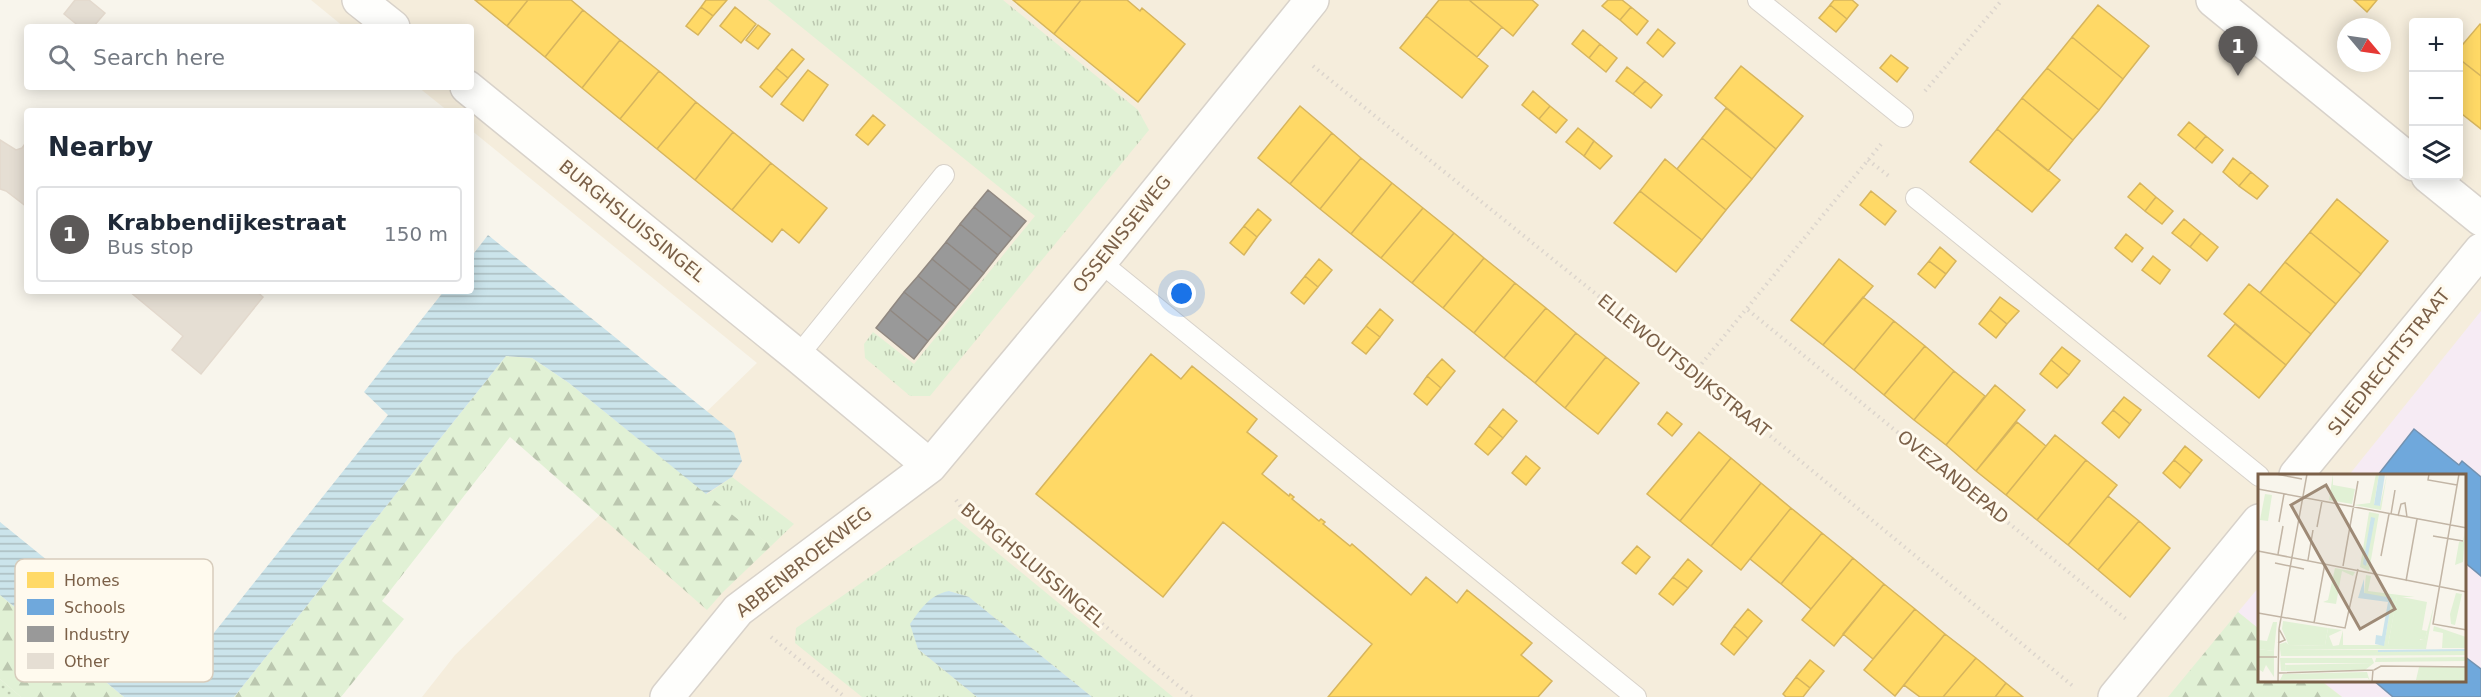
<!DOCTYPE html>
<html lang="en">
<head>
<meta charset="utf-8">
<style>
	:root { --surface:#fff; --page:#f6f6f7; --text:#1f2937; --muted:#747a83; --line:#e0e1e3; --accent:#5c5958 }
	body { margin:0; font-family:"DejaVu Sans",sans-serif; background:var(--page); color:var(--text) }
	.controls { position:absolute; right:18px; top:18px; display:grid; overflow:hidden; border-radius:6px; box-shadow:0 3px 15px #0003 }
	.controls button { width:54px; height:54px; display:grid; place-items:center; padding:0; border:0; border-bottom:2px solid var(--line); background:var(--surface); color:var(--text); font:30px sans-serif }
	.compass { position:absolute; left:2337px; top:18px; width:54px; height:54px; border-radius:50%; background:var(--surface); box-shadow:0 3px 15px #0003; rotate:119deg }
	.you { position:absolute; left:1182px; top:294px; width:21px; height:21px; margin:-15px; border:4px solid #fff; border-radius:50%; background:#1a73e8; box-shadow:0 0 0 9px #1a73e833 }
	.badge { display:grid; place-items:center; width:39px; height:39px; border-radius:50%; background:var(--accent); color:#fff; font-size:20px; font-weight:700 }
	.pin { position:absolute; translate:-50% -50px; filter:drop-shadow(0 2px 3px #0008) }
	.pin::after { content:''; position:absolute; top:32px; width:21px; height:18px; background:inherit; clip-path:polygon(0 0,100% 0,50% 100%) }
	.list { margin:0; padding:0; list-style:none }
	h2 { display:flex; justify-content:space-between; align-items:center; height:78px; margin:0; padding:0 24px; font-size:26px }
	h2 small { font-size:20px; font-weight:400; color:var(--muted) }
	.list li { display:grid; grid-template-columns:39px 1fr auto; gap:18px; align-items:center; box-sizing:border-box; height:96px; margin:0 12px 12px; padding:0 12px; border:2px solid var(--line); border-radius:6px }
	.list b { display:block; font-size:22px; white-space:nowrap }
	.list p { margin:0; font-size:20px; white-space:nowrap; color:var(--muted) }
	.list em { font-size:20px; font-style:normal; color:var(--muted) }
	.icon { flex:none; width:33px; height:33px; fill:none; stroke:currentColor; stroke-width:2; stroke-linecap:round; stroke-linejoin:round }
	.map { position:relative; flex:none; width:2481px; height:697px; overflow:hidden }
	.search { position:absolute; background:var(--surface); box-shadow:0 3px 15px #0003; left:24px; top:24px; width:450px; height:66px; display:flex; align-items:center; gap:15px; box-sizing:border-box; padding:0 21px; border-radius:6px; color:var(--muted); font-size:22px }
	.panel { position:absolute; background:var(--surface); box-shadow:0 3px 15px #0003; left:24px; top:108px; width:450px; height:186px; border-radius:6px }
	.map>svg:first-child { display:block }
	.residential { fill:#f5eddc; fill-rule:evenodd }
	.education { fill:#f6ebf4 }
	.grass { fill:url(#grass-tufts) }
	.forest { fill:url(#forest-firs) }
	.garden { fill:url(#garden-dots) }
	.water { fill:url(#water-rules) }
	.homes { fill:#ffd966; stroke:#d7b55d; stroke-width:1.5 }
	.schools { fill:#6fa8dc; stroke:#7392b0; stroke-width:1.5 }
	.industry { fill:#999; stroke:#908881; stroke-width:1.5 }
	.building { fill:#e5ded3; stroke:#e3d9cd; stroke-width:1.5 }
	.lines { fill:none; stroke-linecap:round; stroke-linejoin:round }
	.lane-casing { stroke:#d8d2ca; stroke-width:22 }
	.street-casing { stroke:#d8d2ca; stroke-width:36 }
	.path { stroke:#dcd5cd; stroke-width:4; stroke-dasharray:1.5 4.5; stroke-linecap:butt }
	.lane { stroke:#fefefc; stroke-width:20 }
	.street { stroke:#fefefc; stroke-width:33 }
	.labels { text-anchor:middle; stroke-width:6; stroke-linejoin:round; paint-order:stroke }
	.street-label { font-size:18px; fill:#7b6048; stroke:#fffaee }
	.inset-road { fill:none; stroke:#c2b5a5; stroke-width:1.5 }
	.view { fill:#9e8a76; fill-opacity:0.15; stroke:#9e8a76; stroke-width:3 }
	.inset-edge { fill:none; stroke:#7b6048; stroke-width:3 }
	.key { fill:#fffaee; stroke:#d7ccbc; stroke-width:1.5 }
	.key-label { font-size:16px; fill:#7b6048 }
</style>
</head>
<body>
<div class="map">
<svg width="2481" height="697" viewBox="0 0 2481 697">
	<defs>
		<pattern id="grass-tufts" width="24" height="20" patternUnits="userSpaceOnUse" patternTransform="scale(1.5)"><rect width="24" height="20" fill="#e1f1d5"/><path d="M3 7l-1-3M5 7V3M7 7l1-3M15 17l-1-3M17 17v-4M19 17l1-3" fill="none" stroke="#bbc7af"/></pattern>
		<pattern id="forest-firs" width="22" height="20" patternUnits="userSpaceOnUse" patternTransform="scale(1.5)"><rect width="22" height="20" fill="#e1f1d5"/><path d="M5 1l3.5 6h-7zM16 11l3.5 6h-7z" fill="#bbc7af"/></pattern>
		<pattern id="garden-dots" width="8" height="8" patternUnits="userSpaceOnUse" patternTransform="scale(1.5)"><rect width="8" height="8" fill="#e1f1d5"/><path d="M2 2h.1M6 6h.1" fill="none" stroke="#bbc7af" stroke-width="1.8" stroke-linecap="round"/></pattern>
		<pattern id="water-rules" width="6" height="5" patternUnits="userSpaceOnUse" patternTransform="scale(1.5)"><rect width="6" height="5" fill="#cbe4eb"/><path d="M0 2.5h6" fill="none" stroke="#aabcc0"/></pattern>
	</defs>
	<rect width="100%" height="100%" fill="#f8f5ec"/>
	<path class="residential" d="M311,0h2170v697h-2059l33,-42 302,-292 -286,-233v-19h-23l-30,-24h53v-60h-127zM2414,22h44v154h-44zM2346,27h36v36h-36zM2259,475h205v205h-205z"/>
	<path class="education" d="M2481,311v386h-139l-20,-16 142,-1v-205h-115z
		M2259,587v42l-21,-17z"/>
	<path class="grass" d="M768,0h235l135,110 11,20 -219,266h-20l-45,-38 -1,-14 9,-12 41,32 121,-148z
		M732,477l62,47 -23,22 -65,-51z
		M955,518l218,179h-81l-123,-100 -20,-6 -31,58 59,48h-115l-67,-54 1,-15z"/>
	<path class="forest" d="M506,356l26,2 37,25 202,163 -48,46 -16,18 -197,-173 -128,164 22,18 -63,78h-107z
		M0,595l124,102h-103l-21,-18z
		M2238,612l21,17v51l62,1 21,16h-174z"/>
	<path class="garden" d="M0,679l21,18h-21z"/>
	<path class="water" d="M488,235l246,198 8,28 -10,16 -26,17 -137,-111 -37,-25 -26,-2 -272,341h-110l-124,-102v-73l163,132h34l191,-239 -24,-23 80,-101h27v-34z
		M949,591l20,6 123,100h-115l-59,-48 -8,-25c11,-15 19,-29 39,-33z"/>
	<path class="homes" d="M475,0h53l-21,26z
		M528,0h43l12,10 -38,47 -38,-31z
		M706,0h21l-14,16 -12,-9z
		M1013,0h68l-27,34z
		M1081,0h46l13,11 2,-3 43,36 -47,58 -84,-68z
		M1439,0h30l33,27 -25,30 -51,-41z
		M1469,0h63l6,5 -25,31z
		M1608,0h14l9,7 -11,13 -18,-14z
		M1834,0h18l6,5 -11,14 -17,-14z
		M2354,0h23l-10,12z
		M1830,5l17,14 -11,13 -17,-14z
		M2098,5l51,41 -26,33 -51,-42z
		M701,7l12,9 -15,19 -12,-9z
		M735,7l21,17 -15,19 -21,-17z
		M1631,7l17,14 -11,14 -17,-15z
		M583,10l37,30 -38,48 -37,-31z
		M1426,16l62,50 -26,32 -62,-50z
		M2480,24l1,1v51l-23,-18v-8z
		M758,25l12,9 -12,15 -12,-9z
		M1658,29l17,14 -12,14 -16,-14z
		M1583,30l17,14 -11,14 -17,-14z
		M2072,37l51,42 -24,31 -52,-42z
		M620,40l39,31 -39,48 -38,-31z
		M1600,44l17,14 -11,14 -17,-14z
		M792,49l12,10 -16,19 -12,-10z
		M1891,55l17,13 -11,14 -17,-14z
		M2458,58l23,18v53l-23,-18z
		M1741,66l62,50 -27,33 -61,-51z
		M1627,67l18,14 -12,13 -17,-13z
		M776,68l12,10 -16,19 -12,-10z
		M2047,68l52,42 -26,30 -51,-42z
		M808,70l20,15 -25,36 -22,-17z
		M659,71l37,31 -39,47 -37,-30z
		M1645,81l17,14 -11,13 -18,-14z
		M1533,91l17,15 -11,13 -17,-14z
		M2022,98l51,42 -25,31 -51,-42z
		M696,102l37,30 -38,48 -38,-31z
		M1300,106l32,27 -42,51 -32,-26z
		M1550,106l17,14 -11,13 -17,-14z
		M1726,108l50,41 -24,30 -50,-41z
		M873,115l12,10 -17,20 -12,-10z
		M2189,122l17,14 -11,13 -17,-14z
		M1578,128l16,13 -10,15 -18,-14z
		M1997,129l63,51 -28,32 -62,-50z
		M733,132l38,31 -39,47 -37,-30z
		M1332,133l29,25 -41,51 -30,-25z
		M2206,136l17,14 -11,13 -17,-14z
		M1702,138l50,41 -26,31 -49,-41z
		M1594,141l18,15 -12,13 -16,-13z
		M1361,158l31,25 -41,51 -31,-25z
		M2233,158l18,14 -12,14 -16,-14z
		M1665,159l61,51 -24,30 -62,-49z
		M771,163l56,45 -28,35 -17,-14 -10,13 -40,-32z
		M2251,172l17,14 -11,13 -18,-13z
		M1392,183l31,25 -42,50 -30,-24z
		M2140,183l16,14 -11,14 -17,-14z
		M1640,191l62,49 -26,32 -62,-49z
		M1871,191l25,20 -11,14 -25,-20z
		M2156,197l17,14 -11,13 -17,-13z
		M2337,199l51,42 -27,33 -51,-42z
		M1423,208l31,25 -42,50 -31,-25z
		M1258,209l13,11 -14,17 -13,-11z
		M2184,219l17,14 -11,14 -18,-14z
		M1244,226l13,11 -13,18 -14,-12z
		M2310,232l51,42 -25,30 -51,-42z
		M1454,233l30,25 -41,50 -31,-25z
		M2201,233l17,14 -11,14 -17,-14z
		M2126,234l17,14 -11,14 -17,-14z
		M1940,247l16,14 -10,13 -17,-13z
		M2153,256l17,14 -10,14 -18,-14z
		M1484,258l31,25 -41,50 -31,-25z
		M1319,259l13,11 -14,17 -13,-11z
		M1839,259l34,27 -50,59 -32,-25z
		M1929,261l17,13 -11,14 -17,-14z
		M2285,262l51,42 -25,30 -51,-41z
		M1305,276l13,11 -14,17 -13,-11z
		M1515,283l31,25 -42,50 -30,-25z
		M2249,284l62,50 -25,31 -62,-51z
		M1863,297l31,24 -40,49 -31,-25z
		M2000,297l19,14 -12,13 -17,-14z
		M1546,308l30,25 -41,50 -31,-25z
		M1380,309l13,11 -13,17 -14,-11z
		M1990,310l17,14 -11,14 -17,-14z
		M1894,321l31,25 -41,49 -30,-25z
		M2235,324l51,41 -27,33 -51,-42z
		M1366,326l14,11 -14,17 -14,-11z
		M1576,333l30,24 -41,51 -30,-25z
		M1925,346l29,25 -40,49 -30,-25z
		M2062,347l18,14 -11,14 -18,-15z
		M1151,354l30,25 11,-13 65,53 -10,13 30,24 -15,18 27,22 1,-2 4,3 -2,2 27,22 2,-2 4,3 -2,2 27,22 2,-2 59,51 15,-18 31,26 10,-13 65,53 -11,12 31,26 -14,16h-210l44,-53 -149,-122 -60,75 -127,-103z
		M1606,357l33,26 -41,51 -33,-26z
		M1442,359l13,12 -14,17 -14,-12z
		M2051,360l18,15 -12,13 -17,-14z
		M1954,371l31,25 -39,49 -32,-25z
		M1427,376l14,12 -14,17 -13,-11z
		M1995,385l30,25 -49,61 -30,-26z
		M2124,397l17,13 -11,14 -17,-14z
		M1503,409l14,12 -14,17 -14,-12z
		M2113,410l17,14 -11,14 -17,-15z
		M1667,412l15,12 -10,12 -14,-12z
		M2017,422l29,24 -40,49 -30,-24z
		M1489,426l14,12 -15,17 -13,-11z
		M1699,432l32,26 -51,63 -33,-27z
		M2055,435l31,25 -49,60 -31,-25z
		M2185,446l17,14 -11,14 -17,-14z
		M1526,456l14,12 -14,17 -14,-12z
		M1731,458l30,25 -50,63 -31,-25z
		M2086,460l31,25 -49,60 -31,-25z
		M2174,460l17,14 -11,14 -17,-15z
		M1761,483l30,25 -50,62 -30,-24z
		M2108,496l31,25 -41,49 -30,-25z
		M1791,508l31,25 -41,51 -31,-25z
		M2139,521l31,27 -40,49 -32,-27z
		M1822,533l31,25 -42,51 -30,-25z
		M1637,546l13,11 -14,17 -14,-11z
		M1853,558l31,26 -50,62 -32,-26z
		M1688,559l14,12 -14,17 -15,-11z
		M1673,577l15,11 -15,17 -14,-11z
		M1884,584l31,25 -42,50 -30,-25z
		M1748,609l14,12 -14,17 -14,-12z
		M1915,609l30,25 -50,62 -31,-26z
		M1734,626l14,12 -14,17 -13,-11z
		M1945,634l31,24 -33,39h-23l-16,-12z
		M1976,658l30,25 -11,14h-52z
		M1810,660l14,11 -14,17 -14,-11z
		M1796,677l14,11 -7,9h-17l-3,-3z
		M2006,683l17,14h-28z"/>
	<path class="schools" d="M2414,429l45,36 3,-4 19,16v99l-17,-14v-87h-86z
		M2464,656l17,13v28h-88l-20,-17h91z"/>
	<path class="industry" d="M988,190l38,31 -14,17 -38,-31z
		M974,207l38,31 -14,17 -38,-31z
		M960,224l38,31 -14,18 -38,-31z
		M946,242l38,31 -14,17 -38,-31z
		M932,259l38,31 -14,17 -38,-31z
		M918,276l38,31 -13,16 -39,-31z
		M904,292l39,31 -15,18 -38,-31z
		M890,310l38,31 -14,18 -38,-31z"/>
	<path class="building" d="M75,0h14l16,13 -12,14h-13l-16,-13z
		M0,140l16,10 6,-2 5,-7v66l-21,-16 -6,-2z
		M129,291h127l7,6 -62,77 -29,-24 11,-14z"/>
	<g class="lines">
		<g class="lane-casing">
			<path id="lane" d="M1758,0l145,117
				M1916,198l343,278
				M1100,262l536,435
				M798,356l146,-181"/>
		</g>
		<g class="street-casing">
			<path id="street" d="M359,0l34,27
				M2213,0l201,164
				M467,87l331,269 132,110
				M2428,176l53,43
				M2296,475l185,-225
				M667,697l71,-87 192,-144 170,-204 212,-262
				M2115,697l144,-176"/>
		</g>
		<path class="path" d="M1313,66l381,307 380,314
			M1925,91l77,-91
			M1868,160l22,17
			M1748,310l378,309
			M1694,373l188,-230
			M956,500l8,11 228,186
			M771,637l74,60"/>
		<use href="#lane" class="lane"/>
		<use href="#street" class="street"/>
	</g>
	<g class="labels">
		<g class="street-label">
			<text transform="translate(632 221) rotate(39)" y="6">BURGHSLUISSINGEL</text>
			<text transform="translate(1122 234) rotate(-51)" y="6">OSSENISSEWEG</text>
			<text transform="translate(2389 362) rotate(-51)" y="6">SLIEDRECHTSTRAAT</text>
			<text transform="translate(1684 366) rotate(39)" y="6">ELLEWOUTSDIJKSTRAAT</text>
			<text transform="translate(1953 477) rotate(39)" y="6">OVEZANDEPAD</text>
			<text transform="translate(804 562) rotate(-38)" y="6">ABBENBROEKWEG</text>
			<text transform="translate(1033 565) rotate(40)" y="6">BURGHSLUISSINGEL</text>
		</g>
	</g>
	<g transform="translate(2258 474)">
		<rect width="208" height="208" fill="#f8f5ec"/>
		<path d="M118,0h3l-5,30 6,2 7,-32 -6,36 -27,-5 16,-2zM7,20l7,1 -4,26 -8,-1zM111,38l10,2 -10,57 -9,-4zM207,56l-2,32 -8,3 4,-23h4zM77,94l20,4 -2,4 -11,-5 -6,33 -13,-2 5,-2zM198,119l6,1 -7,31 -4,-1 -1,-10zM25,147l45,7 -3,17 -36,1 -7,-17zM0,175l16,2v26l-8,-12 -3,7 -5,-3zM22,175l186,2 1,4 -186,1zM208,183v4l-91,1 1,-4zM22,184h92l2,5h-89l1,8h-5zM109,198l3,10 -2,-4 -88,2 3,-6z" fill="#e1f1d5"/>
		<path d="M75,0v11l22,4 -3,15 -23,-4zM108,101l5,1 -3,15 47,6h-18l-9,48 37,-6 9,-34 -8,44h-146v-5l6,-2 4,4 35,-1 3,-17 14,2 -13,6 4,10 6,-1 4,-15v15h41l8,-46 -28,-5zM15,148h4l-3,29 -16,-2v-9l9,1zM176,152l32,11v11h-24l1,-15 -10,-2zM116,189l-9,7 -79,1 -1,-6z" fill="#e1f1d5"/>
		<path d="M139,122l30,6 -5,28 5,1 -2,9 -5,-1 -1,8 -31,-2zM208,192v16l-50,-2 3,-13z" fill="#e1f1d5"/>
		<path d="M121,0h6l-5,32 -6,-1zM113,43l4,1 -9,48 -3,-2zM106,105v14l28,5 -8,48 -9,-2 1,-9 6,1 6,-34 -30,-4zM209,175l-1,2 -88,1v-2z" fill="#cbe4eb"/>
		<path class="inset-road" d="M18,0l26,5M171,0l-1,6 29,5M201,0l-26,150 34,6M0,15l209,39M133,40l4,-24M140,42l3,-12 4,-1 2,14M21,48l5,-28M59,53l5,-26M175,62l30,5M0,77l209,41M20,80l5,-28M123,82l8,-42M50,86l5,-30M17,89l29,6M85,92l15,-85M148,107l11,-62M0,139l87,15 13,-59M56,149l11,-60M20,169l7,-3 -6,-11M0,183h19M116,196l7,-4 86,1M20,199l95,-3 -1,12M20,208l1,-53 28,-155"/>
		<path class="view" d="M68,11l69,124 -35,20 -69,-124z"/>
		<rect width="208" height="208" class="inset-edge"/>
	</g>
	<rect x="15" y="559" width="198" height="123" rx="9" class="key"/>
	<rect x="27" y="572" width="27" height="16" fill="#ffd966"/>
	<rect x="27" y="599" width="27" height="16" fill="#6fa8dc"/>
	<rect x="27" y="626" width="27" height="16" fill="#999"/>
	<rect x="27" y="653" width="27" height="16" fill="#e5ded3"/>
	<g class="key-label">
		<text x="64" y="586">Homes</text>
		<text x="64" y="613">Schools</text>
		<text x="64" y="640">Industry</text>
		<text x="64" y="667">Other</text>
	</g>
</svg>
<div class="controls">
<button>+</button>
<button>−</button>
<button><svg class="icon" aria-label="layers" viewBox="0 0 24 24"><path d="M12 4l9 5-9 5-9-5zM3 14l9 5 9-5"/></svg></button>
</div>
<svg class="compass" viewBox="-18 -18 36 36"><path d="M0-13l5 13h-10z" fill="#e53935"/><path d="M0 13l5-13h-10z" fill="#747a83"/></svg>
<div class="you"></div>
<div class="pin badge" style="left:2238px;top:76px">1</div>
<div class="search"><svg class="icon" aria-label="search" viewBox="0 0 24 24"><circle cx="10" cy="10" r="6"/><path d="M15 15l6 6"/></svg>Search here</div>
<section class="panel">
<h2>Nearby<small></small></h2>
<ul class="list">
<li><span class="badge">1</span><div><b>Krabbendijkestraat</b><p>Bus stop</p></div><em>150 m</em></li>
</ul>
</section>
</div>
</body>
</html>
